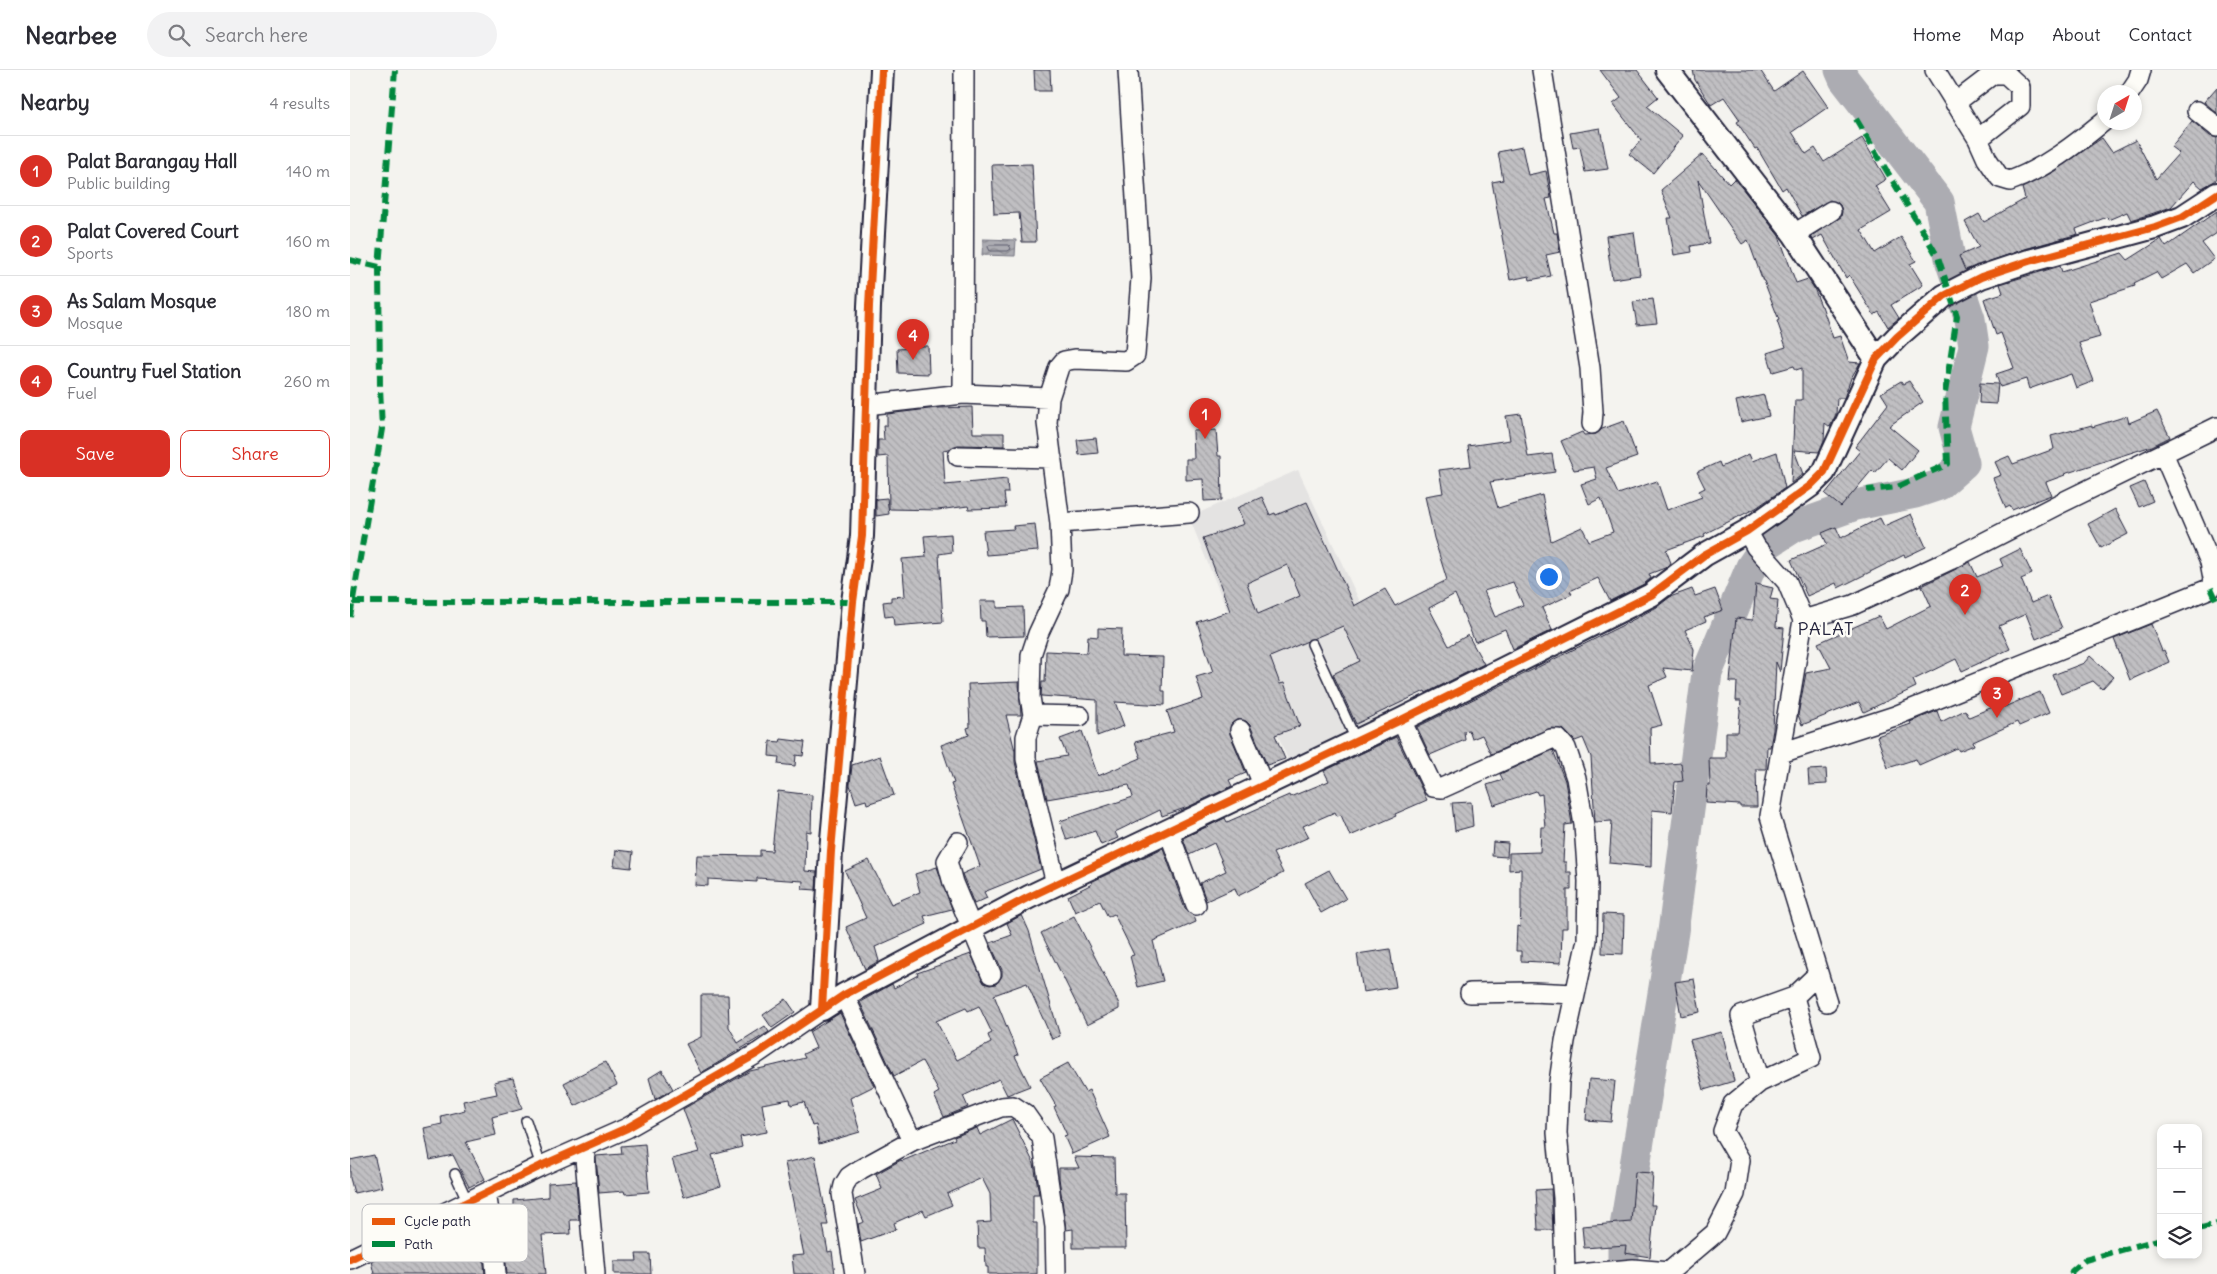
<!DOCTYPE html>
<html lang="en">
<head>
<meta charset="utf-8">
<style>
	:root { --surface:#fff; --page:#f2f2f3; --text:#2b2b33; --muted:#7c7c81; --line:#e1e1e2; --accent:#d93025 }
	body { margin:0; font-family:Delius,sans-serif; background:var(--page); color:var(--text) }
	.controls { position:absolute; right:15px; bottom:15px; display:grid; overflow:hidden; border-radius:10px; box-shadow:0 2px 8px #0003 }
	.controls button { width:45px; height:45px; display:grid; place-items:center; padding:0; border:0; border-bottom:1px solid var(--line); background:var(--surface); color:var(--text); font:25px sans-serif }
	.compass { position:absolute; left:1747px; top:15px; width:45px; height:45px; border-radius:50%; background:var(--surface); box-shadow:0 2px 8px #0003; rotate:39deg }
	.you { position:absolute; left:1198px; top:506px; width:18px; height:18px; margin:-12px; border:4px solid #fff; border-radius:50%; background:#1a73e8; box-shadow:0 0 0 8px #1a73e833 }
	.badge { display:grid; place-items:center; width:32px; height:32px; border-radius:50%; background:var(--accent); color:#fff; font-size:16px; font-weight:700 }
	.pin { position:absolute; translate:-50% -41px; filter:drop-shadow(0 1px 2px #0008) }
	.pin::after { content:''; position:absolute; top:26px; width:18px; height:15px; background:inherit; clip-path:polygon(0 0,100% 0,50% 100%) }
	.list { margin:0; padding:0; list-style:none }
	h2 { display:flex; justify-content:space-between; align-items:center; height:65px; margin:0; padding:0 20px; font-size:21px }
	h2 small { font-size:16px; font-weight:400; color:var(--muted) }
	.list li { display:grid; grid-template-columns:32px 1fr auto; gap:15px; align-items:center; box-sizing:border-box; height:70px; padding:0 20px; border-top:1px solid var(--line) }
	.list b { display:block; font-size:19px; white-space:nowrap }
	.list p { margin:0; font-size:16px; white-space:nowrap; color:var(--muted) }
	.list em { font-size:16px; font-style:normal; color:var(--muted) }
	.actions { display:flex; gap:10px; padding:15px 20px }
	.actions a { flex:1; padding:11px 0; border:1px solid var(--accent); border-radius:10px; text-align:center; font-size:18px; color:var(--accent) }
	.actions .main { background:var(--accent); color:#fff }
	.icon { flex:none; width:28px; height:28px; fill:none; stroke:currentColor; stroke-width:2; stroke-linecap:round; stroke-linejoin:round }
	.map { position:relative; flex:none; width:1867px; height:1204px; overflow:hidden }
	header { display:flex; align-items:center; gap:30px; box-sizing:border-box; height:70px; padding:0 25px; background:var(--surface); border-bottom:1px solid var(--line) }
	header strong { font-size:24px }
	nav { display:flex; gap:28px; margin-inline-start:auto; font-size:18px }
	.search { width:350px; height:45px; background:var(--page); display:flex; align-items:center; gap:12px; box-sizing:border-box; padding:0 18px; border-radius:28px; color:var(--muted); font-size:19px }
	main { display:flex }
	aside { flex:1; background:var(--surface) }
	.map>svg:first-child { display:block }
	.built { fill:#e4e3e2 }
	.water { fill:url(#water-waves); stroke:#757582 }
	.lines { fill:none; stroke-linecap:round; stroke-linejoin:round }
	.shore { stroke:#59596b; stroke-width:1 }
	.river { stroke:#acacb2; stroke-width:31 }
	.building { fill:url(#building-back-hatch); stroke:#22223b; fill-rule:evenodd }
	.service-casing { stroke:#22223b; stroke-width:12 }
	.minor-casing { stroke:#22223b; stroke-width:22 }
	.tertiary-casing { stroke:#22223b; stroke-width:26 }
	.service { stroke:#fdfcf7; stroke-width:9 }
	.minor { stroke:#fdfcf7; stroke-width:19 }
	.tertiary { stroke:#fdfcf7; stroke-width:22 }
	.quiet { stroke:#00873e; stroke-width:6; stroke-dasharray:12 6; stroke-linecap:butt }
	.cycleway-casing { stroke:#fdfcf7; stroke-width:11 }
	.cycleway { stroke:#e8590c; stroke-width:8 }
	.labels { text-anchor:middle; stroke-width:5; stroke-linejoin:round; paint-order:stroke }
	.quarter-label { font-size:18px; letter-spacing:1px; fill:#22223b; stroke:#fdfcf7 }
	.key { fill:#fdfcf7; stroke:#bbbbbf; stroke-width:1 }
	.key-label { font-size:14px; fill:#22223b }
</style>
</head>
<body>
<header>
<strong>Nearbee</strong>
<div class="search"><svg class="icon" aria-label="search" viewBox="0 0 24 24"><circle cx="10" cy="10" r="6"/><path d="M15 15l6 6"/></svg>Search here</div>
<nav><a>Home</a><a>Map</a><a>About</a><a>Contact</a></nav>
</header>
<main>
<aside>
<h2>Nearby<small>4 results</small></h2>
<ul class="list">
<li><span class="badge">1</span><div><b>Palat Barangay Hall</b><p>Public building</p></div><em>140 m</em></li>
<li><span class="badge">2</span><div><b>Palat Covered Court</b><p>Sports</p></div><em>160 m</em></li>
<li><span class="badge">3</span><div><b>As Salam Mosque</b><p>Mosque</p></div><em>180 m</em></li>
<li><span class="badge">4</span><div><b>Country Fuel Station</b><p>Fuel</p></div><em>260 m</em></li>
</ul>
<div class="actions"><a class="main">Save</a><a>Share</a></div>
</aside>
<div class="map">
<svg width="1867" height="1204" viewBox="0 0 1867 1204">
	<defs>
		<pattern id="water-waves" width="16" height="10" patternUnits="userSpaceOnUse" patternTransform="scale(1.25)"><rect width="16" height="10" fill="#acacb2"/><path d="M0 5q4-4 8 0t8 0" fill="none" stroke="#8c8c92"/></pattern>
		<pattern id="building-back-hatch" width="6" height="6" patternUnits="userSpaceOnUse" patternTransform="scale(1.25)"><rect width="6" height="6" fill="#c0bfc2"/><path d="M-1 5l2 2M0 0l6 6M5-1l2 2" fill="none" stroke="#a5a4a8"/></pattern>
	</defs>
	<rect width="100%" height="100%" fill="#f4f3ef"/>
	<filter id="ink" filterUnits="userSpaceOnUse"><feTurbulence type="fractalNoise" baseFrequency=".02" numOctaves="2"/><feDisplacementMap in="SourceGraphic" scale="10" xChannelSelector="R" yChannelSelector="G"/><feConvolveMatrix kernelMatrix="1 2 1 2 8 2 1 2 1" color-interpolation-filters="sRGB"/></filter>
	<g filter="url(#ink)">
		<path class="built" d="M948,400l110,234 -120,56 -99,-243z"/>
		<path class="water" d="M633,169l33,1 -1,16 -33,-1z"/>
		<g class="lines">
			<path class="shore" d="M640,175h19l2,4 -3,2h-18l-2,-4z"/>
			<path class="river" d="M1273,1204v-35l50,-307 34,-259 44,-106 15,-22 28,-18 62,-22 59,-12 24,-8 25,-22 -10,-36 20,-81 -4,-27 -19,-56 -12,-61 -95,-123 -4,-9"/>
		</g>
		<path class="building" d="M684,0h16l1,21h-16z
			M1250,0h37l21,27 -11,9 36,30 -30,37 -24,-19 12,-14 -28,-36 8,-6z
			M1343,0h67l14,21 29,-20 25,36 -36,25 14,22 9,-6 9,14 38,-24 24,41 -11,7 16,26 -30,18 14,23 26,-16 15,24 -6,3 13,21 -32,20 8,13 -11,9 -9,-15 -5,3 -25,-40 -3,3 -24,-43 -9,5 -2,-4 30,-19 1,-6 -2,-6 -10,-5 -28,16 -16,-29 -4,3 -25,-42 -2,1 -18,-27 3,-2 -16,-23 -13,8 -16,-25z
			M1867,17v26l-13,-11z
			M1842,51l18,15 7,2v40l-2,3 -13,7 -8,-7 -23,26 -20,7 -20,6 -4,-8 -19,8 -1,-3 -31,12 2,5 -53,15 -60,21 -6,-14 20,-9 -14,-25 14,-8 5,8 41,-23 -3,-11 31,-16 49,-34 10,14 24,-12 20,39 23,-26 -8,-6z
			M1250,58l8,41 -23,3 -5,-25 -7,1 -3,-15z
			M1172,77l6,28 18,-4 5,27 -5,1 8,34h3l3,19 -14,3 5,21 -21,4 -1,-4 -19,4 -18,-98 11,-2 -5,-28z
			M1353,84l26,30 5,-5 8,9 37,48 17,47 12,-4 6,9 7,18h1l11,32 7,-2 9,26 11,1 -9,15 -7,20h-7l-1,16 -6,13 -5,-4 -1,17 -5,12 -25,-2 9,24 -12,9 4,-83h7v-32l-6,2 -2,-4 -21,6 -6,-19 19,-6 -9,-26 2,-1 -15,-39h-1l-15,-41 -6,4 -44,-64 11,63 -18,3 1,6 -18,3 -6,-37h4l-11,-28z
			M682,94l4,78h-14l-3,-29 -25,1 -2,-49z
			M1867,141v22l-15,10 12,16 -20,14 -7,-9 -26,15 -5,-7 -22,11 1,3 -46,15 11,36 -21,6 15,38 -18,7 -5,-14 -42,15 -3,-10 -26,8 -4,-13 18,-6 -13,-35 -5,2 -12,-36 19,-6 -3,-9 60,-18 2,6 60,-19 6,7 33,-21 5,8z
			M1284,162l6,43 -28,4 -6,-43z
			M1303,229l4,24 -20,2 -4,-23z
			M564,276h14l1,28 -31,-1 -1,-24 17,-1z
			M1551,311l2,3 6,-3 14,21 -34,24 29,24 -16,20 -14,-12 -13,15 -3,-3 -31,37 -16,-13 35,-43 -5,-4 33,-43 -7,-11z
			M1630,313l18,1 -2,20 -17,-1z
			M1414,325l5,21 -28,6 -5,-21z
			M622,337l1,26h31v13l-46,-1 -9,4 -6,1 2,35 62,-6 1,14h-4l2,15 -37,1 -1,-3 -30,4 -49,-1 -1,-53 -10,1v-17h6l-1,-15h4v-11l50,-6z
			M1807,341l13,26 -18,9 -88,28 1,1 -19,7 5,13 -39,15 -2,-4 -4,2 -13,-30 8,-3 -6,-13 14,-6 4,8 41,-15 -3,-13 41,-11v2l35,-11 2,7z
			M1171,344l7,43 24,-3 3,18 -65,10 8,26 44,-13 9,46 31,-14 7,14 24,-9 -12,-34 -12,6 -8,-20 16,-5 -3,-12 -20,3 -13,-29 21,-9 2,3 12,-1 6,-5 22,-8 13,36 -31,11 12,26 39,-13 10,29 35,-13 -3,-6 6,-3 -8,-16 22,-10 2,5 28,-13 3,7 25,-9 8,36 -29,20 -52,26 1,2 -39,14 5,13 -6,5 -16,6 2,4 -7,6 -34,17 -12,-23 -28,13 2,3 -30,14 10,22 -39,19 -8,-20 -30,13 -20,-48 -26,14 20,38 19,-11 16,29 -58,29 -1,-2 -69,33 -23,-50 27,-13 -17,-35 -73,31 10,27 4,-1 16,43 -25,9 10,24 -18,6 -17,-40 -4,-4 -10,-1 -5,4 -1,10 16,39 -17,7 3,6 -44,21 -26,9 -2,-6 -45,22 3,6 -17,7 -6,-14 -28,9 -7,-19 73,-24 -4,-12 -82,14 -9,-38 29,-5 -7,-17 22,-8 16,45 43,-18 -6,-16 39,-10 -7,-21 36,-12 -7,-22 17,-5 -16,-50 33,-11 -27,-73 41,-14 -7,-16 25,-11 8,18 5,-2 1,2 31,-13 47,104 31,-17 10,17 52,-26 -13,-42 -9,-42 18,-3 -4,-23 32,-4 -3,-20 42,-6 -4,-24zM937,495l13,31 -42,18 -11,-31zM1163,512l10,23 -28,12 -11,-26z
			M866,360l2,26h3l1,44 -18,1 -1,-22 -17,1v-21h8l-1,-28z
			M746,368l2,15 -19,2 -2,-15z
			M1794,412l9,19 -14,6 -9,-19z
			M537,428l2,16 -13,2v-17z
			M1765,439l13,25 -27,14 -13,-24z
			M1561,444l15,33 -21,10 -1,-2 -66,33 -2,-5 -29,13 -16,-36 36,-16 -5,-11 14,-6 5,11 39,-20 4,8z
			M685,454l3,27 -52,4 -3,-24 31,-2 -1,-3z
			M601,464l1,18 -13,2 4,68 -49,4 -1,-10 -8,1 -2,-15 8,-1v-4l14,-1 -3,-37 24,-2 -2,-21z
			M1670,479l12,25 -11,5 10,24 17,-7 14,32 -26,11 -10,-25 -27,12 11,23 -48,22 -6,-12 -43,21 3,7 -52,25 -5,-10 -57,23 -4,-10 8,-42 25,-5 -13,-25 61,-27 7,13 45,-23 -9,-20 48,-24 7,15 26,-11 -3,-7z
			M1406,514l17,4 -3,11 8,1 -2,27 8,1 -4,44 -4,-10 -3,68 -3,17h-3l-1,22h-10l1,38h-17v-2l-34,-2 1,-17h3l-1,-28h17v-26h12l3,-31h-5l1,-19h-7l6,-64 17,2z
			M1342,519l3,7 20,-7 8,21 -19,7 2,4 -21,9 9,19 -2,22 -29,-3 4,9 -18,8 13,40 -12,3 1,35h5v2l25,-2 2,18 -8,1 -3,30 -20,-2 -1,57 -42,-4 3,-42 -17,1 -4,-65 -8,-19 -8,3 -12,-12 -12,-1 -60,26 -9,-19 -10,4 -3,-9 -5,1 1,9 -35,15 -13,-28 204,-101 36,-19 13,-10z
			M630,531h17v7l26,-1 1,29 -38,1 -1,-16h-4z
			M1801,554l11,27 2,-1 5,12 -39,18 -16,-41z
			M748,558l24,1 -1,27 42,1 -1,34h3v14l-50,-3 9,24 -27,10v-36l-56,-4 1,-14h3l1,-31 41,2 1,-17 10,1z
			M1740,586l23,21 -11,12 -9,-8 -32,13 -8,-19 31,-12z
			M669,612l2,33h-15l9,36v11l26,107 -57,23 3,6 -13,6 -12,-30 18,-8 -29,-82 3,-1 -13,-38 28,-10 -2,-7 3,-1 -2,-43z
			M1690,622l9,21 -30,13 -2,-4 -44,20 1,3 -15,6 -2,-3 -38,17 -3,-6 -28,9 -11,-32 34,-12 -1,-2 27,-11 4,11 24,-12 4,7 33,-14 2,4z
			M1046,667l31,63 -32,14 1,2 -46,20 -9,-21 -4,1 -2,-4 -32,14 6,11 -36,16 10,20 -45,23 -3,-8 -29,13 -6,-18 26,-12 -12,-28 -25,12 -6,-17 42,-20 2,4 62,-27 1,2 39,-16 -5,-10z
			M431,669l24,3 -2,14 -7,-1 -1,11 -17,-2 1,-7 -10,-1 1,-15 10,1z
			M1203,680l12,31 7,43 -7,1 -2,37h3v10h5v18h-4v38h-5l-1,35 -40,-2v-10h-5l1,-25 3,1 1,-18v-40l-12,1v-17l31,-1 1,-25h4l-3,-33 -4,1 -2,-4 -42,14 -7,-20 16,-5 -3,-6z
			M530,686l14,39 -27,9 -1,-4 -10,3 -6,-18 2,-20z
			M1476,699l1,15 -18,1 -1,-15z
			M428,721l34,4 -1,37 -5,-1 -1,40 12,1 -1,18 -14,-1 1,-8 -46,-3v4l-49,-3v7l-13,-1 2,-30 63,1v-6l12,1z
			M1121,732l2,24 -18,5 -3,-28z
			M1143,772l15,1 -1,14 -15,-1z
			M813,778l22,61 9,7 2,6 -43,19 10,40 -25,6 -8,-31 4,-1 -20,-41 -6,3 -8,-16 -25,11 -7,-16 24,-12 -1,-2z
			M266,780l17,2 -2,16 -17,-2z
			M519,790l22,44 29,-12 -5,-18 22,-7 15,42 -28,7 3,8 -52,23 4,14 -14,8 -19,-42 20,-9 -21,-47z
			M979,800l17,29 -25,14 -16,-30z
			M1253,844l21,1 -1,39 -21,-1z
			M672,845l7,16 31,105 -8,3 -25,-56 -33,12 24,60 -3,1 15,30 -23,9 -8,-16 -36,17 5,11 -24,10 -10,-22 5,-3 -17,-31 -28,15 -34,-74 32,-18 2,4 24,-13 -1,-2 54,-19 13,29 6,2 6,-1 6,-8v-6l-12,-27 22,-8 -5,-12zM629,936l13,27 -4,2 3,8 -34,17 -21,-39 30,-13 2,3z
			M724,846l45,88v5l-32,16 -46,-92z
			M1040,879l6,38 -33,5 -6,-38z
			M1344,909l6,33 -19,4 -6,-34z
			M351,925h27l1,32 9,16 27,-17 4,6 -68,41 -15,-29 15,-7z
			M436,929l9,13 -23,16 -9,-13z
			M490,943l34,73 -24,12 10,34 -41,12 -3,-19 -4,1 -8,-24 -13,3 -1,-6 -28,5 5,28 -27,5 2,10 -30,8 9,31 -37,11 -12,-38 27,-7 -16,-43 67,-38 55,-13 -2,-4 13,-6 -7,-16z
			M1372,962l12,49 -30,9 -14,-50z
			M255,992l12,23 -42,21 -11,-23z
			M718,993l17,29 4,-2 21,47 -38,17 -8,-18 3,-1 -13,-28 2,-1 -16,-28z
			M312,1000l11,19 -18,10 -6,-21z
			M163,1008l9,31 -30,8 4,18 -30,7 19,37 -16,8 -16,-32 -23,5 -6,-32 18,-4 -1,-8 24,-6 -2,-9 34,-7 -3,-12z
			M1239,1009l26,2 -4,41 -25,-2z
			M662,1049l22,45 5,30h-6v29h4v51h-49v-7h-2l-1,-19h-7l-1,-25 14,-1 -1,-28 -8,-16 -35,16 5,11 -26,11 -3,-6 -29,13 2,6 -35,13 -3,-18 6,-2 -9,-22 27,-11 -6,-15 25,-14 1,1 53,-22 -1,-2 23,-9 3,7z
			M295,1074l4,48 -24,2 -1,-3 -25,2 -3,-37 26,-2 -1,-8z
			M24,1085l8,32 -28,6 -4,-15v-18z
			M465,1086l13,69h-5l5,27 4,-1 3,23h-41l-2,-18 12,-1 -19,-92z
			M724,1087l40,1 1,35h10l1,55h-53v-19l-7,1 -7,-52v-10h20z
			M1285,1102l18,1 -2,32h4l-5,52 -25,-4 1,-8 -42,3 -2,-22 49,-4z
			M226,1111l3,39h-9l1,14 -29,1 4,39h-39l-6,-61h2l-1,-3 12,-2v-8l34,-3v-14z
			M1201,1119l2,41h-15l-2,-40z
			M129,1148l6,56h-111l-3,-13 19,-9v4l35,-7 -1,-5 29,-5 -1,-3 19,-4 -3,-12z
			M286,1184h14l1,20h-37v-13h23z"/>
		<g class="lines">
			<g class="service-casing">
				<path id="service" d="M962,574l44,96
					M176,1051l15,45
					M105,1104l13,28"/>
			</g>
			<g class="minor-casing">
				<path id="minor" d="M1192,0l48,298 3,44 -1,12
					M1585,0l43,69 9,20 13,19 10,3c34,-12 66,-37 94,-60
					M1780,22l8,-12 3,-10
					M1605,33l38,-29h13l14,13v19l-42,33
					M1847,41l20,16
					M1444,164l37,-23
					M613,324l1,-324
					M516,335l97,-11 86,4
					M608,386l94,2
					M710,453l129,-10
					M1397,461l9,16 31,35 16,38 -33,196 57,186
					M1453,550l50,-15 97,-45 109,-56 158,-77
					M683,645l47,1
					M1051,650l32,67 9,1 109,-49h7l8,9 10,30 8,47 4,56 -1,59 -22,101 -6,41 -2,51 6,65 2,76
					M890,660l23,54
					M1431,683l114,-37 316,-128 2,-10 -3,-16 -47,-109
					M818,760l28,75
					M608,772l-11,19 6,22 38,91
					M706,814l-30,-125v-22l7,-22 -3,-18 1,-42 7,-21 21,-45 3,-19 -2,-47 -13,-100 2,-25 10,-31 5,-6 11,-2 51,2 9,-6 6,-77 -13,-208
					M1120,923l61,-1 44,2
					M494,925l68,146
					M1444,927l17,61 -51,24 -19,-66 53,-19 24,-23
					M234,1077l11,127
					M136,1123l6,36 4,45
					M0,1189l191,-93 86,-38 131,-75 64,-44
					M505,1204l-13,-80 2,-9 5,-8 12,-8 51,-28 89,-34 12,-1 12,8 17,24 13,89 1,47
					M1228,1204l55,-5 36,3 46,-39 20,-39 5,-34 -17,-29 10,-27 27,-22"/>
			</g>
			<g class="tertiary-casing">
				<path id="tertiary" d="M1317,0l127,164 82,125
					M472,939l22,-14 185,-98 372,-177 250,-125 53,-40 43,-24 63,-45 14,-14 52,-113 21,-22 47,-41 37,-19 48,-16 126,-34 27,-10 35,-23
					M472,939l9,-158 22,-249 9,-66 7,-230 13,-236"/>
			</g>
			<use href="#service" class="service"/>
			<use href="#minor" class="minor"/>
			<use href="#tertiary" class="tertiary"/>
			<path class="quiet" d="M1506,49l82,138 19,59 -12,77 3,71 -51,23 -30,3
				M0,190l29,7
				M1861,518l6,13
				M3,532h500
				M0,547l32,-188 -2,-42 -1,-120 16,-197
				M1848,1159l19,-5
				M1721,1204l1,-3 13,-11 76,-21"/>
			<g class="cycleway-casing">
				<path id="cycleway" d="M472,939l9,-158 22,-249 9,-66 7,-230 13,-236
					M0,1189l191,-93 86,-38 131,-75 86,-58 185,-98 372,-177 250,-125 53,-40 43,-24 63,-45 14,-14 52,-113 21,-22 47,-41 37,-19 48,-16 126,-34 27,-10 35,-23"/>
			</g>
			<use href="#cycleway" class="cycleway"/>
		</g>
	</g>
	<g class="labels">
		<g class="quarter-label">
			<text x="1476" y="565">PALAT</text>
		</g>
	</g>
	<rect x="12" y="1134" width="166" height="58" rx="8" class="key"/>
	<rect x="22" y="1148" width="23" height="7" fill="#e8590c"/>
	<rect x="22" y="1171" width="23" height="6" fill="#00873e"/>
	<g class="key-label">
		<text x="54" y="1156">Cycle path</text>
		<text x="54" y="1179">Path</text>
	</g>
</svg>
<div class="controls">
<button>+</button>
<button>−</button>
<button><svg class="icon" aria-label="layers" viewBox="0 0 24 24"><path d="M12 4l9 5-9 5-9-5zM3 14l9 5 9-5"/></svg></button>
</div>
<svg class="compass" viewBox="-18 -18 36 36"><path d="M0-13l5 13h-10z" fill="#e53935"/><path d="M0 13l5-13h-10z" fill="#7c7c81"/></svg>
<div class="you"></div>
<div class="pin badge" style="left:855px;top:369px">1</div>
<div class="pin badge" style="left:1615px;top:545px">2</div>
<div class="pin badge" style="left:1647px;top:648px">3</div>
<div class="pin badge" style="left:563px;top:290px">4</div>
</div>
</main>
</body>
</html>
